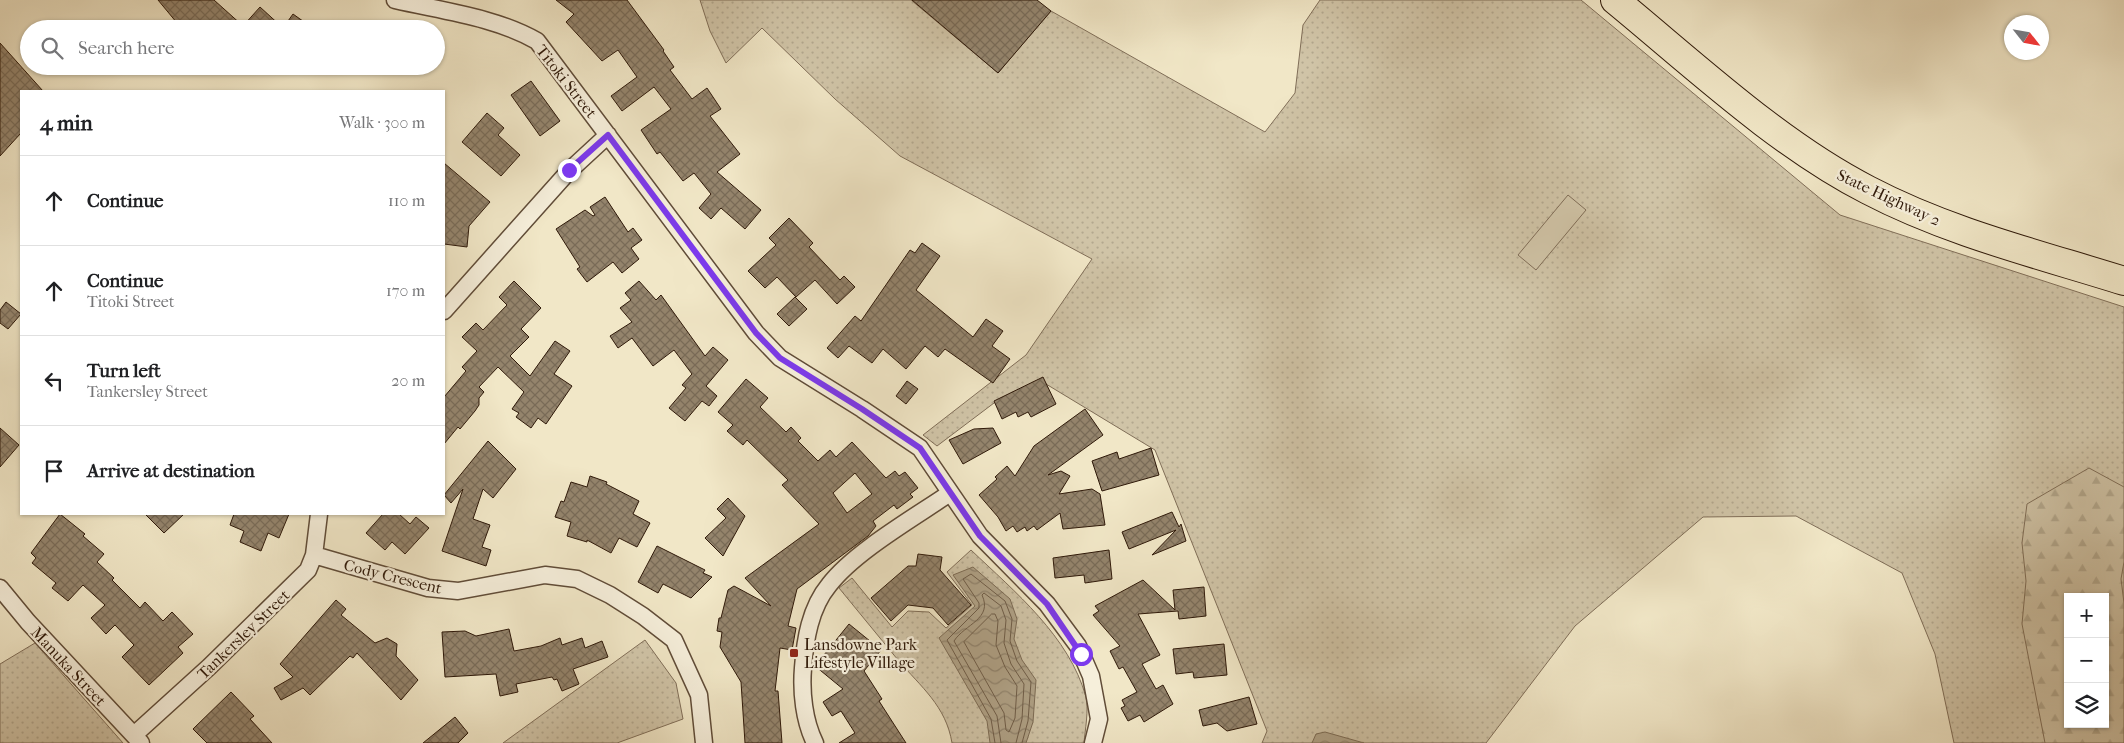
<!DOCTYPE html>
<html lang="en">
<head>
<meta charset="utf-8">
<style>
	:root { --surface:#fff; --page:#f2f2f2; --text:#202124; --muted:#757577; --line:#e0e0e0 }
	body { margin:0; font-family:"IM FELL French Canon",serif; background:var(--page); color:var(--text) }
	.controls { position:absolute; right:15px; bottom:15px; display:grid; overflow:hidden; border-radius:0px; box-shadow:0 1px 4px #0004 }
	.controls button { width:45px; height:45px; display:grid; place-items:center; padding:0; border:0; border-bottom:1px solid var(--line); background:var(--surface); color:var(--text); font:25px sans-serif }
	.compass { position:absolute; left:2004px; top:15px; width:45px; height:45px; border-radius:50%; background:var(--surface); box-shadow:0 1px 4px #0004; rotate:121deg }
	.stop { position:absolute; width:15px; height:15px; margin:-11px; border:4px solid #7c3aed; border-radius:50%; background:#fff }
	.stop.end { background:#7c3aed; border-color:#fff; box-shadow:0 1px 5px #0008 }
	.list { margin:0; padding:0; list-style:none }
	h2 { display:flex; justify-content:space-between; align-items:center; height:65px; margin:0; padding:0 20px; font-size:21px }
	h2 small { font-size:16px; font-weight:400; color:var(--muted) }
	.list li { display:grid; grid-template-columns:32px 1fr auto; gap:15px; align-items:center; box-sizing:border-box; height:90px; padding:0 20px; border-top:1px solid var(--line) }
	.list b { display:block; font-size:19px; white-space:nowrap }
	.list p { margin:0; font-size:16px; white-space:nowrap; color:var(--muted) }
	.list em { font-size:16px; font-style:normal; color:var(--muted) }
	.icon { flex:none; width:28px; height:28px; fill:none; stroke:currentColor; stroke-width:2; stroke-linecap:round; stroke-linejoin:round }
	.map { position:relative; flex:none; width:2124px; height:743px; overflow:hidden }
	.search { position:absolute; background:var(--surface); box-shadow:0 1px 4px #0004; left:20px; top:20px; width:425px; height:55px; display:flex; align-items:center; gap:12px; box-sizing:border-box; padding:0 18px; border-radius:28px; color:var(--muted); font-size:19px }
	.panel { position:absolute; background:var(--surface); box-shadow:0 1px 4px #0004; left:20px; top:90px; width:425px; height:425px; border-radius:0px }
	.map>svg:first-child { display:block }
	.green { fill:url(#green-dots); stroke:#806e58; fill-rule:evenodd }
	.forest { fill:url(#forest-firs); stroke:#806e58; fill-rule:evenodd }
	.pitch { fill:#d0c4a7; stroke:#806e58 }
	.water { fill:url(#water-waves); stroke:#7c6b54 }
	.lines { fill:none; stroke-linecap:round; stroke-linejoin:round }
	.shore { stroke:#6f5d48; stroke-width:1 }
	.building { fill:url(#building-cross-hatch); stroke:#2f1909; fill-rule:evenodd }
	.street-casing { stroke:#604c38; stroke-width:19 }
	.highway-casing { stroke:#2f1909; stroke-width:30 }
	.street { stroke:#f6efdb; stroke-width:16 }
	.highway { stroke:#f1e7c7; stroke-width:28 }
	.route { stroke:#7c3aed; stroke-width:6 }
	.poi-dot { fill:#8f2418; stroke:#f6efdb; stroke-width:2 }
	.labels { text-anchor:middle; stroke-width:4.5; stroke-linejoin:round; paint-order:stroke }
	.street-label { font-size:16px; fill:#2f1909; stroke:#f6efdb }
	.poi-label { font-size:16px; fill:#2f1909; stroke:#f6efdb; text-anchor:start }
</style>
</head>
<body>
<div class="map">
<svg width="2124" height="743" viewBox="0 0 2124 743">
	<defs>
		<pattern id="green-dots" width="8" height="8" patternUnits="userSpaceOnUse" patternTransform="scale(1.25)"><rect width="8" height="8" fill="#d0c4a7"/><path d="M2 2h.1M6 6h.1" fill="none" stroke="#b3a88e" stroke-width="1.8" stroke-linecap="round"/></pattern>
		<pattern id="forest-firs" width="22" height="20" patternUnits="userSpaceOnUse" patternTransform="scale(1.25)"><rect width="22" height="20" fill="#d0c4a7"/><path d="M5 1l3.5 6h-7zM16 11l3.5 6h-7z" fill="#b3a88e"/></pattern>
		<pattern id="water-waves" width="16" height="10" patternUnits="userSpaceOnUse" patternTransform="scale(1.25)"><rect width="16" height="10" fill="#afa186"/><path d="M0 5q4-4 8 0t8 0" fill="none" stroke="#8f826c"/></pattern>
		<pattern id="building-cross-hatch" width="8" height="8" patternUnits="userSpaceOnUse" patternTransform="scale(1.25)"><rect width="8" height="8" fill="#94846c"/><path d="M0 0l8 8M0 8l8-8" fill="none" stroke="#796b57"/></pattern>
	</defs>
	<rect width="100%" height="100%" fill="#f1e7c7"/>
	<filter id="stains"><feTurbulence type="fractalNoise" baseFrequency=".004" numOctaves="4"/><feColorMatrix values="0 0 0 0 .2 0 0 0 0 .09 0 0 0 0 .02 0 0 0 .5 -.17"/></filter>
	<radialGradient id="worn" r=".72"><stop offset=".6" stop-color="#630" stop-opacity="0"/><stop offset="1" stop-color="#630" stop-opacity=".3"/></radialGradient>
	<path class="green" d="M700,0h211l87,73 53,-62 214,121 30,-39 8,-68 17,-25h261l259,215 284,92v436h-170l-19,-89 -33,-81 -106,-57 -93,1 -128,109 -89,117h-224l5,-12 -112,-281 -109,-66 -52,19 -57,43 -14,-11 103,-80 66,-96 -192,-103 -65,-57 -73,-71 -36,35 -16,-32zM2068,597h37v127h-37z
		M971,550c44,42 98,86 115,147 3,13 -1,33 -2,46h-132c-6,-37 -31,-56 -54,-83 -20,-24 -39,-48 -59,-72l13,-10 40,49 16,-16 21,1 17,16 26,-23 -25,-33z
		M645,640l31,43 7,36 -66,24h-114z
		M35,643l88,100h-123v-79z"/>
	<path class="forest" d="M2089,468l35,19v75l-3,17 3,24v140h-79l-23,-119 4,-43 -4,-38 5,-39zM2068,597h37v127h-37z"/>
	<path class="pitch" d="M1568,195l18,15 -50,60 -18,-15z"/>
	<path class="water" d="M973,567l37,32 7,20 -3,20 8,21 14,20 -3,42 -7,21h-36l-3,-22 -48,-83 36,-32 -22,-31z
		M1325,732l39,11h-52l4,-9z"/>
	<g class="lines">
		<path class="shore" d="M992,614h3l3,7 -2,24 9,22 12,19 -2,32 -6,14 -3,-2 -2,-17 -40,-71z
			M995,743l-4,-24 -44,-79 32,-32v-5l-16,-24 8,-5 34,27 7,18 -2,22 7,20 14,21 -3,39 -6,22
			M1001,743l-4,-27 -43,-75c11,-17 39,-22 28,-46l2,-2 17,13 5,14 -2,23 7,21 13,20 -2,35 -6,24"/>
	</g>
	<path class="building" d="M158,0h56l29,26 17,-19 23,21 10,-14 21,15h-132z
		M556,0h71l37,50 -1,1 11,16 -4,3 22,29 15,-11 14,21 -11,7 30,38 -23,18 44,38 -16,19 -24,-21 -10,11 -12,-11 12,-14 -17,-21 -11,8 -23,-29 -3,2 -16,-24 30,-21 -17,-22 -32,24 -11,-15 26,-19 -19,-27 -16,11 -36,-39 8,-8z
		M912,0h125l14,11 -53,62z
		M0,43l43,48h-22v42l-21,23z
		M531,81l29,40 -20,15 -29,-41z
		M487,113l17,15 -6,7 22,20 -19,21 -39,-34z
		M444,163l46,39 -21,24 -2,21 -23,-3z
		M605,197l23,35 5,-4 9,12 -11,8 8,11 -17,14 -9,-11 -26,20 -10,-13 3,-2 -24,-38 29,-19 8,6 2,-1 -5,-8z
		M789,218l24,25 -4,4 31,33 4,-4 11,11 -18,17 -22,-24 -19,17 -19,-20 -12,11 -17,-17 28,-26 -7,-7z
		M922,243l18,13 -24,34 57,47 13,-18 17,12 -11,15 18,13 -17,24 -48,-34 -7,8 -13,-11 -19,23 -23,-20 -11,14 -23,-17 -11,12 -11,-10 28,-32 6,5 49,-71 5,3z
		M514,281l27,27 -20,21 8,8 -19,19 20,20 25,-35 15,10 -16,23 18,12 -26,38 -8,-6 -7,10 -15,-11 3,-4 -7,-4 12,-17 -26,-25 -19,20 5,5 -5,6v7l-4,6 -15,18 -2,-2 -14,17v-47l22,-26 -4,-4 15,-16 -15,-14 14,-14 7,7 24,-25 -8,-8z
		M639,281l17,19 5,-5 44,61 8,-9 15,13 -22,26 11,10 -8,10 -7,-5 -17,20 -16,-13 17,-20 -4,-3 10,-11 -18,-24 -21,16 -21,-28 -14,10 -8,-12 22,-14 -12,-14 11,-8 -6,-7z
		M795,297l12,12 -18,17 -12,-12z
		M6,302l15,12 -13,15 -8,-6v-13z
		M1043,377l13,27 -25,13 -3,-5 -10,5 -2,-5 -14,7 -8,-18z
		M746,379l22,19 -8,9 26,25 5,-5 10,11 -3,3 20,20 12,-11 6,7 16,-15 34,36 9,-7 4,5 6,-4 13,16 -8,6 3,3 -16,12 -3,-4 -21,16 3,5 -8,10 -71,53 -9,37 8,2 -4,22 -12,-2 -5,43h3l4,52h-37l-4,-61 -21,-35 2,-15 -5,-1 2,-13h2l7,-28 6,-4 37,20 -26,-28 74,-54 -37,-39 6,-5 -41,-40 -4,5 -16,-14 6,-6 -15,-13zM855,473l17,21 -25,19 -14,-20z
		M907,381l11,8 -12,15 -10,-8z
		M1085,409l18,26 -55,40 13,-4 9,5 -11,18 33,-5 8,5 5,31 -42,4 -3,-16 -23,17 -3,-4 -7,5 -2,-4 -8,5 -4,-6 -7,5 -8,-14 -19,-22 18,-16 -2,-2 12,-11 8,10 19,-30z
		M0,428l19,17 -19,22z
		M993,428l8,15 -38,21 -14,-24 25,-11z
		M488,441l28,28 -23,29 -10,-9 -10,30 17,6 -8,22 9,3 -5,16 -44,-15 21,-62 -12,14 -7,-8z
		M1151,448l8,27 -57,16 -10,-30 25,-9 2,7z
		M590,476l17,6 -1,2 33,17 -6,13 17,9 -13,24 -18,-9 -8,15 -24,-13v2l-20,-6 4,-14 -16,-5 6,-16 3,1 7,-20 16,5z
		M728,498l17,18 -22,40 -18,-18 21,-20 -9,-9z
		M1172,512l7,15 2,-3 5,17 -34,14 24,-25 -47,19 -7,-17z
		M60,514l25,20 -2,2 21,18 -7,8 17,16 -2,2 28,28 5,-6 18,19 9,-9 21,22 -15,13 5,6 -34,32 -27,-28 12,-12 -19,-20 -9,9 -15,-16 14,-13 -22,-20 -15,16 -16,-13 4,-5 -24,-20 4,-5 -5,-5z
		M145,514h39l-20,19z
		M234,514h55l-10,24 -11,-5 -7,18 -21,-9 4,-11 -14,-6z
		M383,514h16l11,10 6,-7 13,11 -24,26 -13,-12 -7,8 -19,-17z
		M657,546l48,24 -2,3 9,4 -21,21 -28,-14 -5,9 -20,-11z
		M1109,550l3,29 -27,4 -1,-8 -29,3 -2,-20z
		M918,554l24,3 -2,13 31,35 -23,20 -15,-17 -25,-3 -17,16 -20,-23 37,-32h8z
		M1143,580l32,30 -2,-20 31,-3 2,29 -27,3 -1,-8 -40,3 22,41 -18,9 14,25 7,-4 10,19 -29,18 -4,-7 -12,6 -7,-13 4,-2 -3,-6 15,-8 -14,-25 -4,2 -9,-18 10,-5 -27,-31 6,-4 -4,-5z
		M336,600l10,9 -5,6 34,28 12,-5 10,6 -1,12 22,24 -17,20 -44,-47 -4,5 -3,-2 -40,39 -7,-7 -22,12 -7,-12 19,-11 -13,-13z
		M849,624l32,26 -17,21 18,28 -3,2 27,42h-67l16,-10 -14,-22 -9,5 -9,-14 20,-13 -28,-23z
		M509,629l5,22 27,-5 19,-8 2,7 20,-7 3,10 17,-7 6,16 -35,12 6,15 -17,7 -5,-12 -3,1 -2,-3 -36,7 2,8 -18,4 -4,-22 -51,3 -3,-45 23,-1 11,5z
		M1224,644l3,31 -33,3 -1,-6 -17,2 -3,-25z
		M231,692l23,24 -4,3 22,24h-65l-14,-14z
		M1249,697l8,27 -30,7 -10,-8 -14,3 -4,-16z
		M455,717l13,16 -10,10h-35z"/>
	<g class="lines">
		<g class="street-casing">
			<path id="street" d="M395,0c47,11 100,17 142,41l219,292 24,25 82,51 58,39 60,88 67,68 31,42 13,30 8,43 -6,24
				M444,311l125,-140 39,-36
				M314,555l114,33 30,3 87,-16 32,4 33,16 33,21 31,24 25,55 5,48
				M0,588l28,34 113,121
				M134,735l75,-68 99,-97 6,-15 5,-41
				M815,743c-11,-22 -14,-51 -12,-75 2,-28 7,-60 26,-83 25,-33 86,-68 121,-92"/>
		</g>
		<g class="highway-casing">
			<path id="highway" d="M1615,0c78,64 163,144 253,190 80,42 170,64 256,91"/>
		</g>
		<use href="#street" class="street"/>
		<use href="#highway" class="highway"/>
	</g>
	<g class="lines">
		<path class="route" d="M569,170l39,-35 148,198 24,25 82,51 58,39 60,88 67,68 34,50"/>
	</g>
	<rect class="poi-dot" x="789" y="648" width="10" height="10" rx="2.5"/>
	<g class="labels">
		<g class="street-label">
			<text transform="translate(567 81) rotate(52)" y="6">Titoki Street</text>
			<text transform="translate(1889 197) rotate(25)" y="6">State Highway 2</text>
			<text transform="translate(393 576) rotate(14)" y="6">Cody Crescent</text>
			<text transform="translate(243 634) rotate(-44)" y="6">Tankersley Street</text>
			<text transform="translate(69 666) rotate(47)" y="6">Manuka Street</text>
		</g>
		<g class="poi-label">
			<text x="804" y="650">Lansdowne Park<tspan x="804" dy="18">Lifestyle Village</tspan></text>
		</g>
	</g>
	<rect width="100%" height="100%" filter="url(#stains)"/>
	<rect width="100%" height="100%" fill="url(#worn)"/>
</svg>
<div class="controls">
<button>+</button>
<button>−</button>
<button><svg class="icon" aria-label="layers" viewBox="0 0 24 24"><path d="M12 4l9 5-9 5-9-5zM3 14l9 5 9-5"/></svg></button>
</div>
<svg class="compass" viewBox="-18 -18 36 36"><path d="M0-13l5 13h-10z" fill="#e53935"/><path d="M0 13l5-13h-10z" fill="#757577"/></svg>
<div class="stop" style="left:1081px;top:654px"></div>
<div class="stop end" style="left:569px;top:170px"></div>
<div class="search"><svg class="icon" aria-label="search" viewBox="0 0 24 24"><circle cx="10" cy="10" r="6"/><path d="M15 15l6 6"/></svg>Search here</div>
<section class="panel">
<h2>4 min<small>Walk · 300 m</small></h2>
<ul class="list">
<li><svg class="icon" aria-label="ahead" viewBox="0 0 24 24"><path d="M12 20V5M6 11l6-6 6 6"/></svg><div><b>Continue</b></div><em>110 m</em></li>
<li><svg class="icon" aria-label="ahead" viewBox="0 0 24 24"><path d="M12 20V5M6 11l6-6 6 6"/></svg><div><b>Continue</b><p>Titoki Street</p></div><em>170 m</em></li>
<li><svg class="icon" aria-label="left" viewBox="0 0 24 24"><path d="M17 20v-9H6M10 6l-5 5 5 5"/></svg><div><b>Turn left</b><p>Tankersley Street</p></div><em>20 m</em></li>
<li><svg class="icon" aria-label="arrive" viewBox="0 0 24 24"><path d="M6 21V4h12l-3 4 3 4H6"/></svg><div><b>Arrive at destination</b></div></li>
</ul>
</section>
</div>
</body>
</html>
